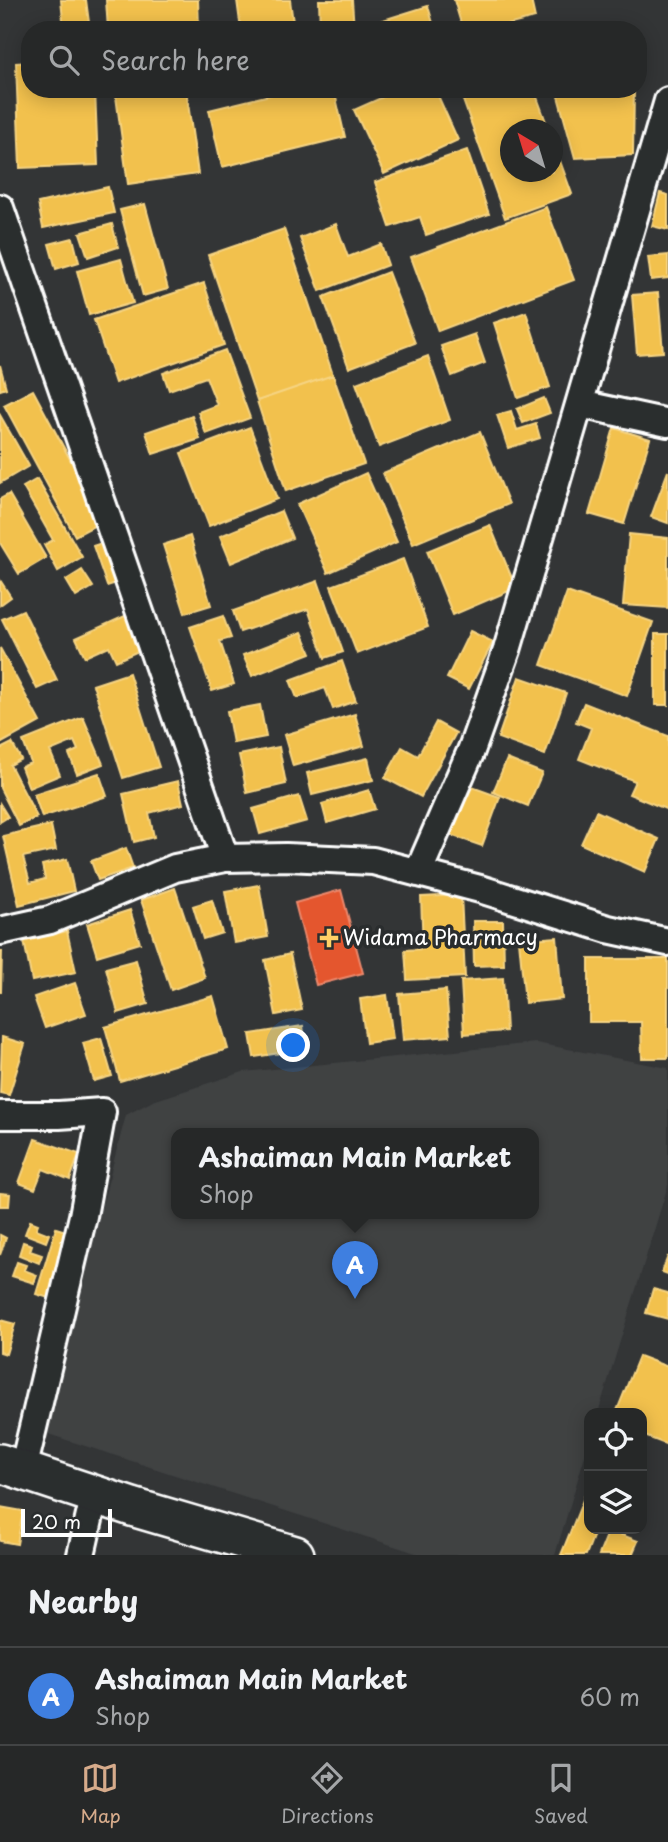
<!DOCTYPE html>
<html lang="en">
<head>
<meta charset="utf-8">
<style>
	:root { --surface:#262828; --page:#323434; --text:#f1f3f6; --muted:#a4a6a8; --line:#424445; --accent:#d6ab8b }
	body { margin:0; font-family:"Playpen Sans",sans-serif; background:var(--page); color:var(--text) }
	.controls { position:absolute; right:21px; bottom:21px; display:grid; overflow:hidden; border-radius:14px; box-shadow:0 4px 18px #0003 }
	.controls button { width:63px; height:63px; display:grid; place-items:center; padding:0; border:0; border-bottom:2px solid var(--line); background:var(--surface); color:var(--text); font:35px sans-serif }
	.compass { position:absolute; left:500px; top:119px; width:63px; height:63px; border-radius:50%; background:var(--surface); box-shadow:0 4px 18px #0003; rotate:322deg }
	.scale { position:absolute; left:21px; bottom:18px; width:91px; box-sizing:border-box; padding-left:7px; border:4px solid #fff; border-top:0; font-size:19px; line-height:24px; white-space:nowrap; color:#fff; -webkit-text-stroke:5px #2a2d2e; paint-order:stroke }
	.you { position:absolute; left:294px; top:1046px; width:24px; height:24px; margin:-18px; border:5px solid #fff; border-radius:50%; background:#1a73e8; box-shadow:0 0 0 10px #1a73e833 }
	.badge { display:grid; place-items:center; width:46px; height:46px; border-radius:50%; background:var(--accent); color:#fff; font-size:23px; font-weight:700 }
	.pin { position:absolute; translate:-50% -58px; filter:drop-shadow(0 2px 4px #0008) }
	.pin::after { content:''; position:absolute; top:37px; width:24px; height:21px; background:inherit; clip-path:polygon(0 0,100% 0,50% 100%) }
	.popup { position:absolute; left:171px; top:1128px; width:368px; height:91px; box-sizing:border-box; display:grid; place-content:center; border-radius:14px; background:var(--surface); filter:drop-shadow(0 2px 5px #0005); font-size:23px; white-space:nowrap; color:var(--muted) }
	.popup b { font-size:26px; color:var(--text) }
	.popup::after { content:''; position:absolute; left:50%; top:100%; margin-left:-14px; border:14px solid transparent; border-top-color:var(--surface) }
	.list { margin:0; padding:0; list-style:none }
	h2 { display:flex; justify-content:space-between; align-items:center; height:91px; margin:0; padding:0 28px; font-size:30px }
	h2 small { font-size:23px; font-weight:400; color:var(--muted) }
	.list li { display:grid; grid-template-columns:46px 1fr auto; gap:21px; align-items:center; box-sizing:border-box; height:98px; padding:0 28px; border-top:2px solid var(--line) }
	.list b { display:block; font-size:26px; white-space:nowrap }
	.list p { margin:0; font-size:23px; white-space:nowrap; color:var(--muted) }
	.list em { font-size:23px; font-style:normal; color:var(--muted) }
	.icon { flex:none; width:38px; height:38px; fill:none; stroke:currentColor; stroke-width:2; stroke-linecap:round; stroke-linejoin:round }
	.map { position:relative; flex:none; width:668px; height:1555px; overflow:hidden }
	.search { position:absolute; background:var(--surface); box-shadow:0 4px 18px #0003; left:21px; right:21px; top:21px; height:77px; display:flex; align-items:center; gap:18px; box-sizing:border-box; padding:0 24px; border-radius:28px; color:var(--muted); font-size:26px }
	.sheet { height:189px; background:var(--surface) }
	nav { display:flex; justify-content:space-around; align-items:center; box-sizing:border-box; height:98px; border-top:2px solid var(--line); background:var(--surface); font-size:19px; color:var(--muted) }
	nav a { display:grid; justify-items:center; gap:4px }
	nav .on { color:var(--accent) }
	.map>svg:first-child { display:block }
	.built { fill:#404243; fill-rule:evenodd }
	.homes { fill:#f2c14e; stroke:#f6d483; stroke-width:2 }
	.shops { fill:#e4572e; stroke:#ec896d; stroke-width:2 }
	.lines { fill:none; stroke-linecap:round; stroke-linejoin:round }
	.street-casing { stroke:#fff; stroke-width:32 }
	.secondary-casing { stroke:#fff; stroke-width:42 }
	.street { stroke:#2a2d2e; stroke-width:26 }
	.secondary { stroke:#2a2d2e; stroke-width:37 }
	.poi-dot { fill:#ffd166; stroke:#2a2d2e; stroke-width:2.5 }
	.labels { text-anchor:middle; stroke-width:7; stroke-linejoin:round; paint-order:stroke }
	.poi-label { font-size:21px; fill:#fff; stroke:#2a2d2e; text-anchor:start }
</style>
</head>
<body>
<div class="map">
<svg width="668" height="1555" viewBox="0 0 668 1555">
	<rect width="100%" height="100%" fill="#333536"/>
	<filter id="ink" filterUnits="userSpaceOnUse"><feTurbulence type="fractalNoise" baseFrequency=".0143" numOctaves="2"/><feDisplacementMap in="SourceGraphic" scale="14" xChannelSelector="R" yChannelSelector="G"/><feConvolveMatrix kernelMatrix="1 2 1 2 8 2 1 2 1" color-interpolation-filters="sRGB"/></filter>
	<g filter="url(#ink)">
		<path class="built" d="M536,1043l132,25v117l-70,228h-9v29l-34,113h-133l-380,-123 84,-317 27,-14 90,-29zM176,1133h358v80h-358z"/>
		<path class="homes" d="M61,0h25l4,30h-26z
			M106,0h92l1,28 -91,2z
			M237,0h53l4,30h-53z
			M319,0h33l2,30h-34z
			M454,0h77l4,18 -48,12h-24z
			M428,6l7,24h-73l-1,-3z
			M30,62v27h65l3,76 -78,3 -4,-105z
			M115,89h71l12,85 -70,10z
			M294,89h40l11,48 -123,30 -13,-57z
			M401,89h34l23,51 -74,34 -30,-64z
			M459,89h75l15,41h-39v42h42v-33l20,55 -67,24z
			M556,89h78l-1,66 -58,3z
			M467,150l22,64 -63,21 -6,-18 -30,10 -15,-45z
			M108,187l6,26 -71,15 -5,-25z
			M660,193l8,2v35l-16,-4z
			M145,204l23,85 -25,7 -23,-86z
			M546,207l28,73 -136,51 -27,-74z
			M112,224l6,23 -30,10 -8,-24z
			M336,224l12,33 33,-13 7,21 -68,26 -20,-53z
			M284,229l49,146 -76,26 -49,-146z
			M73,238l6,24 -23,7 -7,-25z
			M668,255v23l-17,2 -3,-23z
			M121,259l12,44 -44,12 -12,-44z
			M388,272l27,71 -66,25 -26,-71z
			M204,283l20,62 -109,38 -21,-63z
			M658,293l5,59 -26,2 -5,-59z
			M526,312l24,75 -32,11 -24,-75z
			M475,334l10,29 -33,13 -11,-30z
			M225,350l25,68 -44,16 -8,-22 19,-7 -11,-28 -37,13 -6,-17z
			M428,356l22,64 -71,27 -23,-64z
			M0,365l6,23 -6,2z
			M333,375l31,89 -78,27 -29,-90z
			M33,390l70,131 -28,15 -71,-131z
			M544,398l6,15 -27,10 -6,-14z
			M511,411l6,19 19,-6 4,14 -32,10 -11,-33z
			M0,415l29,51 -29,17z
			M192,416l8,23 -47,15 -7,-22z
			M250,427l27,72 -68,27 -28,-73z
			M614,428l36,11 -26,85 -35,-10z
			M480,432l29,72 -96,40 -30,-71z
			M668,471v52l-17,-6z
			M366,473l31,69 -69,31 -31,-69z
			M37,479l45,78 -24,14 -14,-26 9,-5 -30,-53z
			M9,494l37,64 -27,16 -19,-31v-44z
			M281,511l11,27 -61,25 -11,-27z
			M490,525l26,63 -63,27 -26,-64z
			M629,534l39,4v70l-45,-3z
			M190,536l21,69 -26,8 -22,-68z
			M108,541l14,40 -15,5 -14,-40z
			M403,559l25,68 -71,27 -26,-68z
			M82,570l11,17 -17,10 -10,-17z
			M0,580l11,17 -11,8z
			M318,581l25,71 -18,6 -17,-49 -68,23 -7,-21z
			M567,592l86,30 -26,74 -86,-31z
			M23,610l34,70 -20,9 -35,-70z
			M127,615l16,34 -27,12 -7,-15 -24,11 -9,-19z
			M223,616l8,22 -11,3 14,43 -22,7 -22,-64z
			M470,631l23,11 -24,47 -22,-11z
			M302,632l9,21 -59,23 -9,-21z
			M655,634h13v71h-13z
			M0,648l40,74 -40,22z
			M342,661l14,40 -23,8 -8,-21 -28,10 -7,-18z
			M129,673l30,94 -36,11 -30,-93z
			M519,677l47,16 -21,62 -47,-17z
			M584,703l84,33v74l-39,-16 6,-13 -56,-22 12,-31 -15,-6z
			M260,705l6,32 -33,6 -6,-32z
			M355,714l9,32 -71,20 -9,-31z
			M83,717l20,47 -26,10 -8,-20 9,-4 -4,-9 -24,10 10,24 -31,13 -8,-21 10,-4 -8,-22z
			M436,722l20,11 -35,64 -36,-19 17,-31 16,9z
			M12,743l9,16 -11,6 27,52 -18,9 -19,-38v-39z
			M279,747l7,37 -39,9 -8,-38z
			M368,758l5,22 -61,15 -5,-22z
			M507,759l35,14 -14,33 -35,-14z
			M99,773l8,23 -65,21 -8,-23z
			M178,781l5,23 -34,9 5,24 -20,5 -11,-48z
			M469,786l31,11 -18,49 -32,-11z
			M369,790l6,19 -48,14 -5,-19z
			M299,796l8,25 -47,13 -7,-25z
			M0,804l8,13 -8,5z
			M596,811l63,28 -14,33 -64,-28z
			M51,825l5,25 -33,7 7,26 15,-4 -3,-14 25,-6 7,32 -55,14 -16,-69z
			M126,848l7,20 -35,12 -7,-19z
			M259,885l9,52 -34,6 -9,-52z
			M175,888l30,90 -34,12 -30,-90z
			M461,895l4,82 -58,3 -2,-30 18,-1 -2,-52z
			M212,900l10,33 -19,6 -10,-33z
			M130,910l10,33 -43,13 -10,-32z
			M473,921h30l1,44 -30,1z
			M67,931l9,41 -44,9 -8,-40z
			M557,937l5,62 -37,4 -6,-63z
			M0,952h2l-1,40h-1z
			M290,954l12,56 -26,5 -11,-55z
			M589,959h79v99h-26l-1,-36h-52z
			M136,960l12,44 -30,9 -12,-45z
			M503,978l3,53 -42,3 -3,-53z
			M75,983l11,31 -41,14 -11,-31z
			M446,990l4,46 -47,4 -4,-46z
			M387,995l6,44 -27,4 -6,-44z
			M213,996l15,53 -108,32 -15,-54z
			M303,1026l3,23 -52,8 -4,-23z
			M2,1037l23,7 -16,51 -9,-2z
			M101,1038l11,38 -18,5 -11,-38z
			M35,1139l44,15 -9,26 -27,-11 -8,20 -16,-6z
			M0,1193l10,1 -1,12h-9z
			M30,1221l8,3 -2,5 13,5 -3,8 -21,-8z
			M56,1228l13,4 -20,66 -13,-4z
			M0,1235l6,3 -6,17z
			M23,1242l9,3 -2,6 12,4 -3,8 -20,-8z
			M668,1256v18l-6,-2z
			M17,1262l9,3 -2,5 13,5 -3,8 -22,-7z
			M653,1289l15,4v26l-22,-6z
			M0,1320l15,4 -9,30 -6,-2z
			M639,1356l29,11v78l-26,-10v-22h-26z
			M589,1485v44h7l-10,26h-25z
			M0,1507l23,4 -6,33 -17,-3z
			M609,1530l29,11 -6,14h-33z"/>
		<path class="shops" d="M341,890l22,83 -47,12 -21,-82z"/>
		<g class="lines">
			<g class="street-casing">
				<path id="street" d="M0,208l225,650
					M580,404l88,19
					M418,873l53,-122 36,-101 161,-549
					M0,931l50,-11 125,-52 50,-10 61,-1 87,4 107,28 128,40 60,13
					M0,1115h59l43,-3 -19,104 -60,254
					M81,1555l14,-62"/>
			</g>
			<g class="secondary-casing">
				<path id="secondary" d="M0,1463l132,44 163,48"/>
			</g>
			<use href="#street" class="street"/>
			<use href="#secondary" class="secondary"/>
		</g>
	</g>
	<path class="poi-dot" d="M325.5 927.5h7v7h7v7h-7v7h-7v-7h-7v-7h7z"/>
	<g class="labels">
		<g class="poi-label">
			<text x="343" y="945">Widama Pharmacy</text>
		</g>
	</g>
</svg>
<div class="controls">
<button><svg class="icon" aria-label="locate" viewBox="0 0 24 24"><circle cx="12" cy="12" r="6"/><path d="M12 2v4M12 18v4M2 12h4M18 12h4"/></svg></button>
<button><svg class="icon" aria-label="layers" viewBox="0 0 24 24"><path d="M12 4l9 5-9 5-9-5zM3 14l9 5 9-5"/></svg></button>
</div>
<svg class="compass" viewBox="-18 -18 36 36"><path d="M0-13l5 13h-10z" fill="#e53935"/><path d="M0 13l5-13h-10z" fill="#a4a6a8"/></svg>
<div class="scale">20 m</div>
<div class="you"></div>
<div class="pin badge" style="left:355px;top:1299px;background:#3f7fe0">A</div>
<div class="popup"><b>Ashaiman Main Market</b>Shop</div>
<div class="search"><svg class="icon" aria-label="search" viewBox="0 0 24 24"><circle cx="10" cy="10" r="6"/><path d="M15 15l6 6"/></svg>Search here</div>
</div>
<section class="sheet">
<h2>Nearby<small></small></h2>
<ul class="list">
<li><span class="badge" style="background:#3f7fe0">A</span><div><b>Ashaiman Main Market</b><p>Shop</p></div><em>60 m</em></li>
</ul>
</section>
<nav>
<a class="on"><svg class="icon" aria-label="map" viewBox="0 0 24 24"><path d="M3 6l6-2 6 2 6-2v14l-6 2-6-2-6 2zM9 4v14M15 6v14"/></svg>Map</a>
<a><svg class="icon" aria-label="directions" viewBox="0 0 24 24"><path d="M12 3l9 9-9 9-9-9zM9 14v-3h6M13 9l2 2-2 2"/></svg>Directions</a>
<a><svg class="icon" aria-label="saved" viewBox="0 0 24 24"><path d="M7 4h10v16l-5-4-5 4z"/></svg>Saved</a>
</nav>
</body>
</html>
